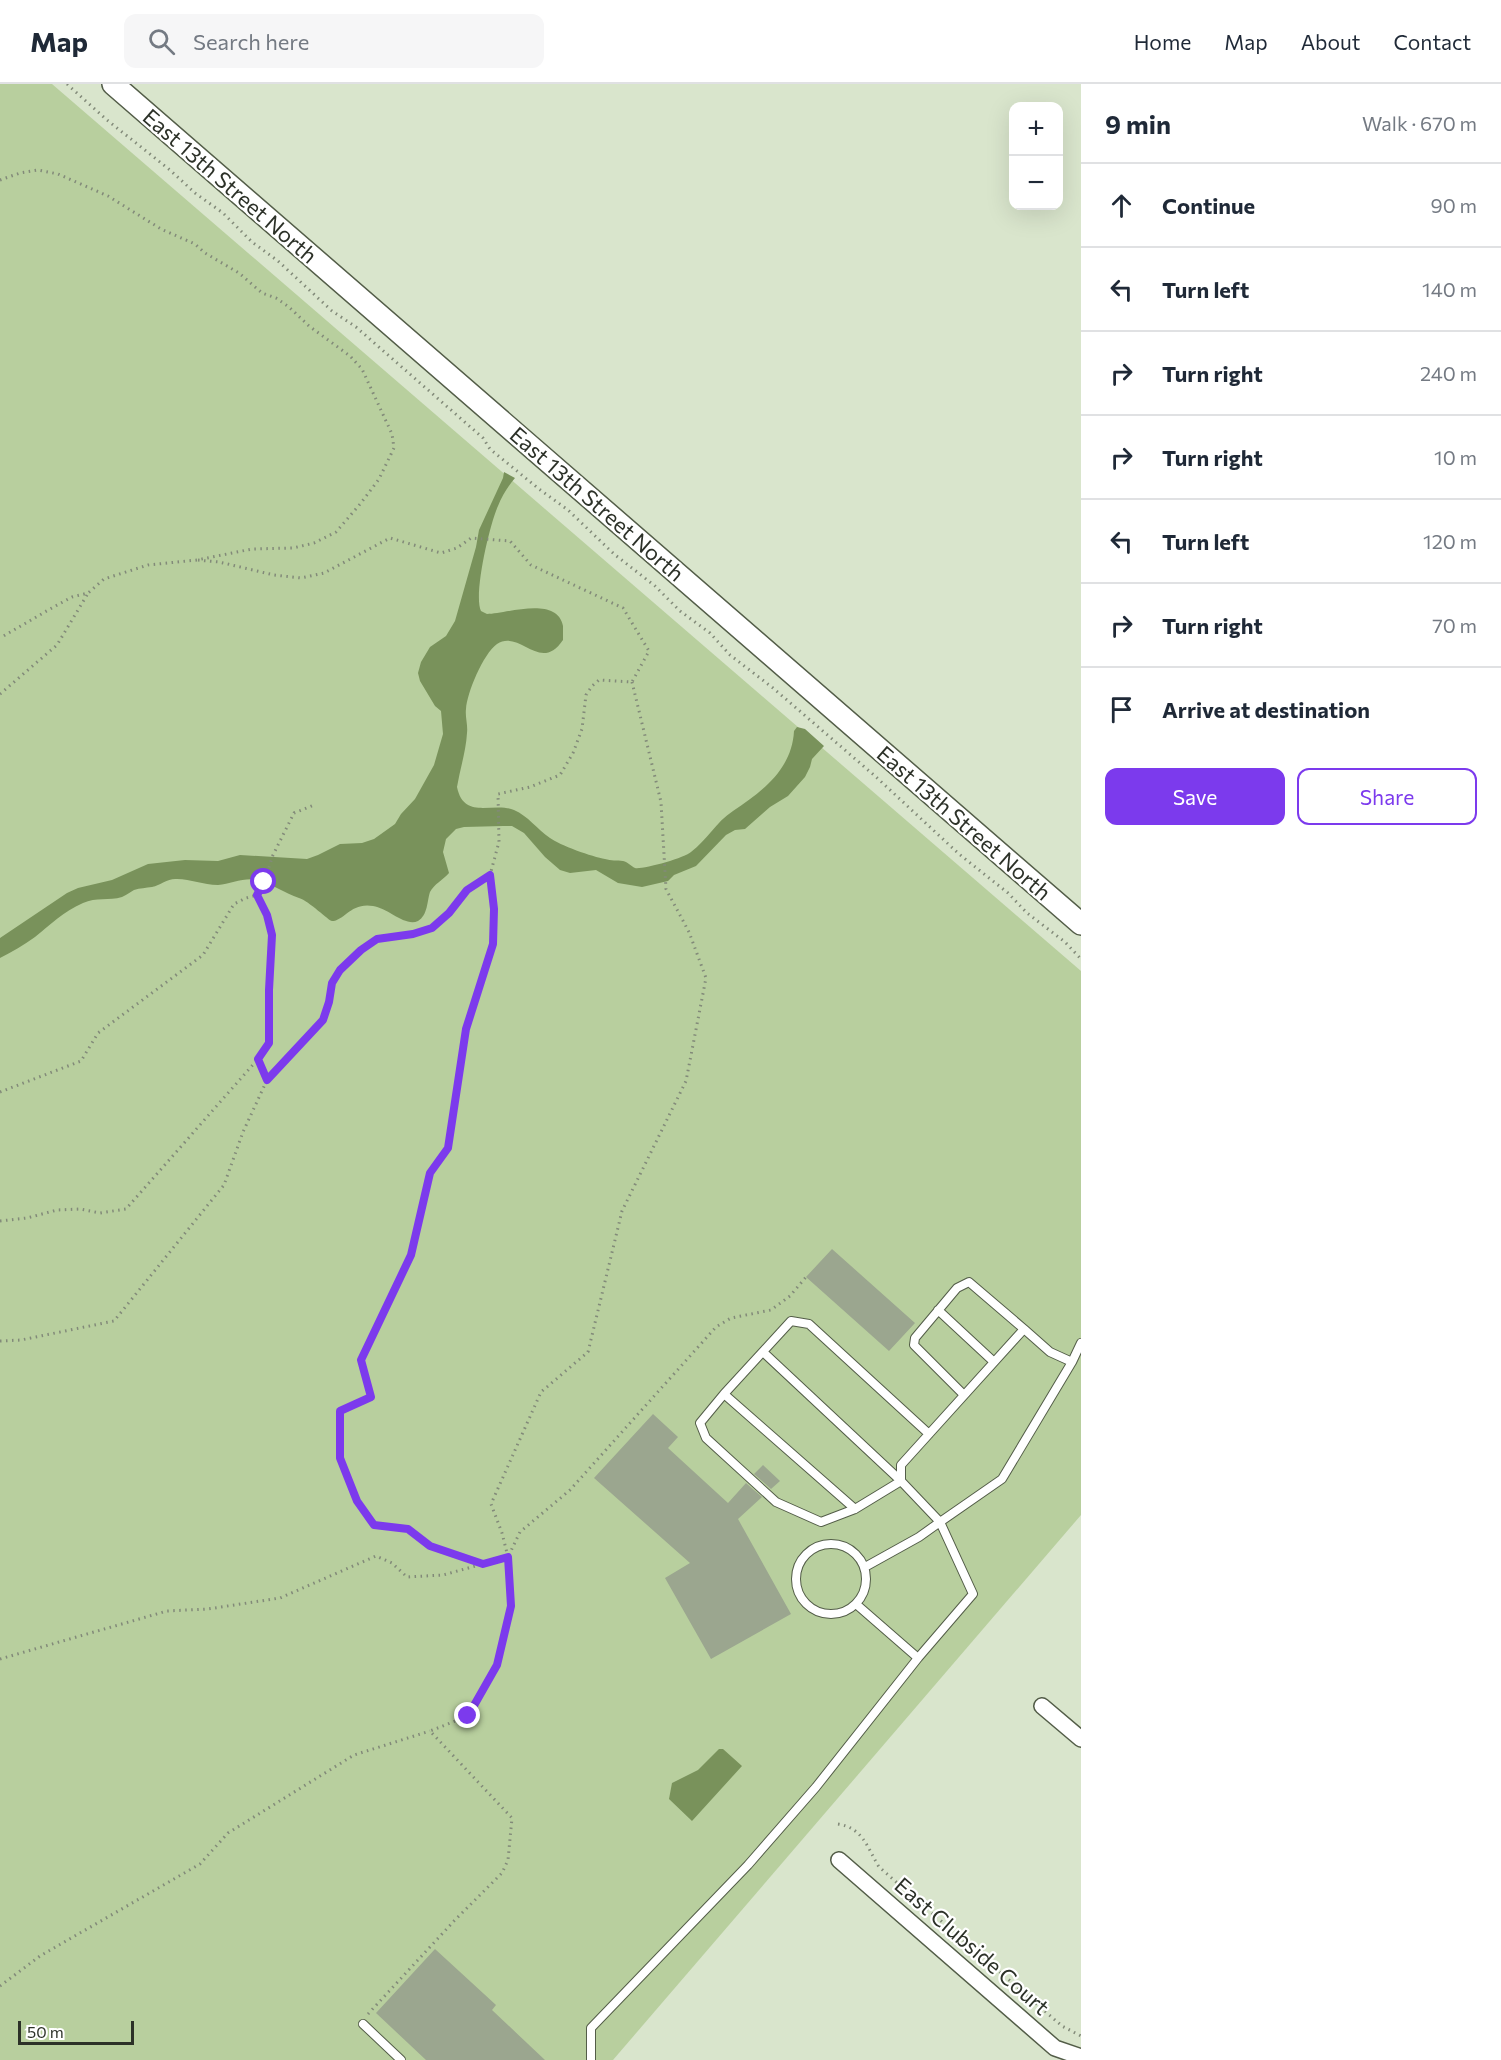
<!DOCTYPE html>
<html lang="en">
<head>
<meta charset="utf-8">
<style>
	:root { --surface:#fff; --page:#f6f6f7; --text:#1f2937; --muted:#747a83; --line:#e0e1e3; --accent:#7c3aed }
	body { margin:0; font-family:Commissioner,sans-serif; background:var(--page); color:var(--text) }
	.controls { position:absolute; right:18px; top:18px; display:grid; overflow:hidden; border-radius:12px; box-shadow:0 6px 24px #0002 }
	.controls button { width:54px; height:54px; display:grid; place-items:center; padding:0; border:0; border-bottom:2px solid var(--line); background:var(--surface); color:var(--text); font:30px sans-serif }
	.scale { position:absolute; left:18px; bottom:15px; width:116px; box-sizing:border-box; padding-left:6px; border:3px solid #2c3128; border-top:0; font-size:16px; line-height:21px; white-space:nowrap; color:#2c3128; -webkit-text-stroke:4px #fff; paint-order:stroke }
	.stop { position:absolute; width:18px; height:18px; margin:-14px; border:4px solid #7c3aed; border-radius:50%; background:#fff }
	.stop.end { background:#7c3aed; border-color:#fff; box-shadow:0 2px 6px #0008 }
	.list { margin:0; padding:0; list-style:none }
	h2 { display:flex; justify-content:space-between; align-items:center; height:78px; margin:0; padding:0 24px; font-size:26px }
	h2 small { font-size:20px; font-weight:400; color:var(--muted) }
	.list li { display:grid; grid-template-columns:39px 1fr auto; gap:18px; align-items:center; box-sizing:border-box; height:84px; padding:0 24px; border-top:2px solid var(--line) }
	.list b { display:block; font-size:22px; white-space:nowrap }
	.list em { font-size:20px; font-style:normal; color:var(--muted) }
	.actions { display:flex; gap:12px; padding:18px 24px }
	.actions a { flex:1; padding:14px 0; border:2px solid var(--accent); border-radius:12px; text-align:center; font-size:21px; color:var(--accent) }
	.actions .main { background:var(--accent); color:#fff }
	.icon { flex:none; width:33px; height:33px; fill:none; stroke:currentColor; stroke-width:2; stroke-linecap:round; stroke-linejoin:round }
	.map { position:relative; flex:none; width:1081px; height:1976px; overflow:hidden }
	header { display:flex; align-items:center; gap:36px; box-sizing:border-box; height:84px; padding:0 30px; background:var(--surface); border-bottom:2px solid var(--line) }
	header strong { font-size:28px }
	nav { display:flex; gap:33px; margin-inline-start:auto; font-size:21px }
	.search { width:420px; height:54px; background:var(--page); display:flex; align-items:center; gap:15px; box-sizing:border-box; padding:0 21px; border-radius:12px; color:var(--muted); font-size:22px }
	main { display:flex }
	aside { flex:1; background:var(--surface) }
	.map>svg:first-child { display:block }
	.green { fill:#b8cf9e }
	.water { fill:#79925b }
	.building { fill:#9ba68f }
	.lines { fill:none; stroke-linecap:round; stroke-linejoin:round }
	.service-casing { stroke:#535d48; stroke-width:10 }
	.minor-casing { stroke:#535d48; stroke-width:18 }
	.secondary-casing { stroke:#535d48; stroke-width:24 }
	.path { stroke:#828a79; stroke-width:3; stroke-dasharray:1.5 4.5; stroke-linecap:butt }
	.service { stroke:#fff; stroke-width:8 }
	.minor { stroke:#fff; stroke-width:15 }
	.secondary { stroke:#fff; stroke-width:21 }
	.route { stroke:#7c3aed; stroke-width:8 }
	.labels { text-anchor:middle; stroke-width:4.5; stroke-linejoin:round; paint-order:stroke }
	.street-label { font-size:22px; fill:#2c3128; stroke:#fff }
</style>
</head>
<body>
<header>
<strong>Map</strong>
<div class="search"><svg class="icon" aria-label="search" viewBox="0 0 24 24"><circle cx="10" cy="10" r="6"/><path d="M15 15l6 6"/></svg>Search here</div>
<nav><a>Home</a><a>Map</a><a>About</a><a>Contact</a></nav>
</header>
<main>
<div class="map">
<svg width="1081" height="1976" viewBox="0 0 1081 1976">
	<rect width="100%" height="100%" fill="#d9e5cc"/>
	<path class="green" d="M0,0h52l1029,887v544l-468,545h-613z"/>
	<path class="water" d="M504,388l11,6c-7,8 -13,18 -17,28 -8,17 -25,89 -17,105l6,3c19,0 70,-19 76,12 0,4 0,10 0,14 -23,34 -43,-11 -66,4 -14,10 -30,49 -31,65 -1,8 2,16 1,24 -1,18 -7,36 -10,54 7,34 37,14 57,23 14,6 23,19 36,28 9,7 43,19 55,21 6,2 12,1 18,2 5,1 8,5 12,7 6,2 50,-10 56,-16 16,-12 25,-30 42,-41 30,-20 59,-42 61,-80l3,-4 8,2 19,17 -12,13 -2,8 -5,10 -17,19 -18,11 -25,22 -10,1 -9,5 -30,31 -22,9 -6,6 -26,6 -24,-4 -22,-13 -26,3 -10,-3 -15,-13 -21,-24 -12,-7h-9l-39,1 -8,2 -10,10 -3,13 6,21c-6,7 -15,11 -19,19 -3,9 -2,23 -12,29 -13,6 -30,-13 -45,-15 -22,-4 -29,15 -41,15 -3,0 -23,-20 -33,-23 -14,-5 -27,-14 -41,-18 -14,-3 -27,4 -40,5 -15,0 -27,-6 -41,-6 -9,-1 -16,6 -25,8 -6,1 -12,1 -18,3 -4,2 -7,5 -12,7 -13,4 -26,0 -39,6 -20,9 -32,21 -48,34 -11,8 -23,15 -35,21v-20l67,-45 11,-5 34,-8 36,-16 37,-4 33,1 22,-6 67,4 11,-4 22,-11 22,-1 12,-4 21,-15 6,-10 14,-15 19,-34 9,-31 -2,-23 -6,-5 -15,-25 -2,-8 3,-11 9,-15 16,-11 9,-15 21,-74 3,-17 24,-52z
		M719,1665h4l19,17 -50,55 -23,-22 3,-16 26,-13z"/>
	<path class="building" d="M832,1165l83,74 -26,28 -83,-74z
		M653,1330l25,23 -10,11 60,55 18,-20 16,14 -24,22 53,95 -80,45 -46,-81 25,-15 -96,-85z
		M763,1381l17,16 -9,8 -17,-15z
		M435,1865l61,56 -4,5 53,50h-119l-50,-47z"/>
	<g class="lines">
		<g class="service-casing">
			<path id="service" d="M938,1226l56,52
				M763,1268l138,129
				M724,1310l-24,29 6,15 70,64 45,20 34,-13 46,-28 39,41 -21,15 -54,30
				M964,1311l-50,-50 1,-7 42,-50 12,-6 55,47
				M901,1397v-16l28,-31
				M855,1425l-131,-115 67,-73 18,3 120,110 95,-105 26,23 22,10
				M796 1495a35 35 0 1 1 70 0a35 35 0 1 1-70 0Z
				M856,1520l62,54
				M363,1940l38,36
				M591,1976v-32l157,-163 68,-78 102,-129 55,-64 -33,-72 62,-43 70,-117 9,-19"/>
		</g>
		<g class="minor-casing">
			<path id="minor" d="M1042,1622l39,33
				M839,1776l216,188 26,9"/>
		</g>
		<g class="secondary-casing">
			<path id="secondary" d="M113,0l968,840"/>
		</g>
		<path class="path" d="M67,0l40,36 63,50 25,23 28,20 29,29 26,19 54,50 24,16 127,111 7,11 49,40 29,21 46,44 41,32 25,25 30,22 20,22 43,33 102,88 84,78 49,39 19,20 38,29 16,17
			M0,96l20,-7 18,-3 20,4 50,22 53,33 34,15 10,9 34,20 23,20 14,5 13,9 20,19 41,30 12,13 30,65 2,14 -15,31 -18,24 -25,29 -22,11 -21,5 -41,1 -55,11 -49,5 -44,14 -16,14 -16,4 -22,12 -50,29
			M0,610l57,-49 30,-50
			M257,811l7,-13 9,-27 21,-42 20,-8
			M0,1008l81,-31 17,-28 105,-78 31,-51 12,-6 11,-3 10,20 4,20 -2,55v53l-11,16 9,21 56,-60 6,-18 3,-19 8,-13 21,-20 16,-11 36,-5 19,-6 17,-15 18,-23 23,-15 9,-33 -1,-48 32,-7 30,-12 13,-22 9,-24 4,-34 6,-9 7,-6 33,2 17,-31 -26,-43 -92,-43 -21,-24 -39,-3 -14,10 -16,5 -51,-15 -66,35 -23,5 -27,-3 -55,-13 -22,-2
			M0,1137l27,-3 30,-8 23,-1 20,4 26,-4 132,-150
			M0,1257l21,-1 93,-19 110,-136 19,-53 24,-52
			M483,1480l-53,-18 -22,-17 -34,-4 -17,-24 -17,-43v-47l31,-14 -10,-37 50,-105 19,-82 18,-25 18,-119 27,-85 1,-35 -4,-34
			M0,1575l167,-48 41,-2 72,-11 96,-42 16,7 15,14 36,-2 65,-18 -6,-24 -11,-29 50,-112 47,-40 34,-141 64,-130 20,-103 -17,-46 -23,-43 -5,-87 -29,-120
			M838,1740c25,4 29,23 41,43l183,159 19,10
			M0,1902l40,-30 160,-92 28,-31 126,-78 76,-24
			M368,1930l86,-93 48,-48 6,-13 4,-42 -82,-87 38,-15 29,-51 14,-59 -3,-49 12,-25 50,-42 146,-163 15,-9 40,-8 19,-14 16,-19"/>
		<use href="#service" class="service"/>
		<use href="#minor" class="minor"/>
		<use href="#secondary" class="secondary"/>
	</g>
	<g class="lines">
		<path class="route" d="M264,798l-7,13 10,20 5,20 -3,55v53l-11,16 9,21 56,-60 6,-18 3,-19 8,-13 21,-20 16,-11 36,-5 19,-6 17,-15 18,-23 23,-15 4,34 -1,35 -27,85 -18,119 -18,25 -19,82 -50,105 10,37 -31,14v47l17,43 17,24 34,4 22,17 53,18 25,-7 3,49 -14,59 -29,51"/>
	</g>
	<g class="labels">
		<g class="street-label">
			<text transform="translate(230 102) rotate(41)" y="8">East 13th Street North</text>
			<text transform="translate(597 420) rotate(41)" y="8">East 13th Street North</text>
			<text transform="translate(964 739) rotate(41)" y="8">East 13th Street North</text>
			<text transform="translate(972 1862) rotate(41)" y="8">East Clubside Court</text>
		</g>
	</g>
</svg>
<div class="controls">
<button>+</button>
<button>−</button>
</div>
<div class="scale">50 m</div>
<div class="stop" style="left:264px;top:798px"></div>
<div class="stop end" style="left:468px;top:1632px"></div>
</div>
<aside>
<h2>9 min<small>Walk · 670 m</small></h2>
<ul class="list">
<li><svg class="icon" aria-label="ahead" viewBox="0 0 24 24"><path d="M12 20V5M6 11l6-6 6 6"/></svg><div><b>Continue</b></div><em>90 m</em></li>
<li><svg class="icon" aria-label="left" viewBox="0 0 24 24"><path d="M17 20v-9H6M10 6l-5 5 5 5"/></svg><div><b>Turn left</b></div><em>140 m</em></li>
<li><svg class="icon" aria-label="right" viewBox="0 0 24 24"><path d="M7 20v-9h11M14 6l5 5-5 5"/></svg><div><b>Turn right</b></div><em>240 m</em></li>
<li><svg class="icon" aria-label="right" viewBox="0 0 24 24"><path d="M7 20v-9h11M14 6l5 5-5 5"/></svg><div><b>Turn right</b></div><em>10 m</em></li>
<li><svg class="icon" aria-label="left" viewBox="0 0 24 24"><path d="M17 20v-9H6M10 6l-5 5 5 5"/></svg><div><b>Turn left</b></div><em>120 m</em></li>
<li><svg class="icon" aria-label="right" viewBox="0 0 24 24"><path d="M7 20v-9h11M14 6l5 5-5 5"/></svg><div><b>Turn right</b></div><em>70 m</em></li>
<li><svg class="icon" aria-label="arrive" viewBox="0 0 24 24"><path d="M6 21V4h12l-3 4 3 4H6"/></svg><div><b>Arrive at destination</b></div></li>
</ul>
<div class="actions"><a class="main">Save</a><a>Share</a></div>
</aside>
</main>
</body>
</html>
